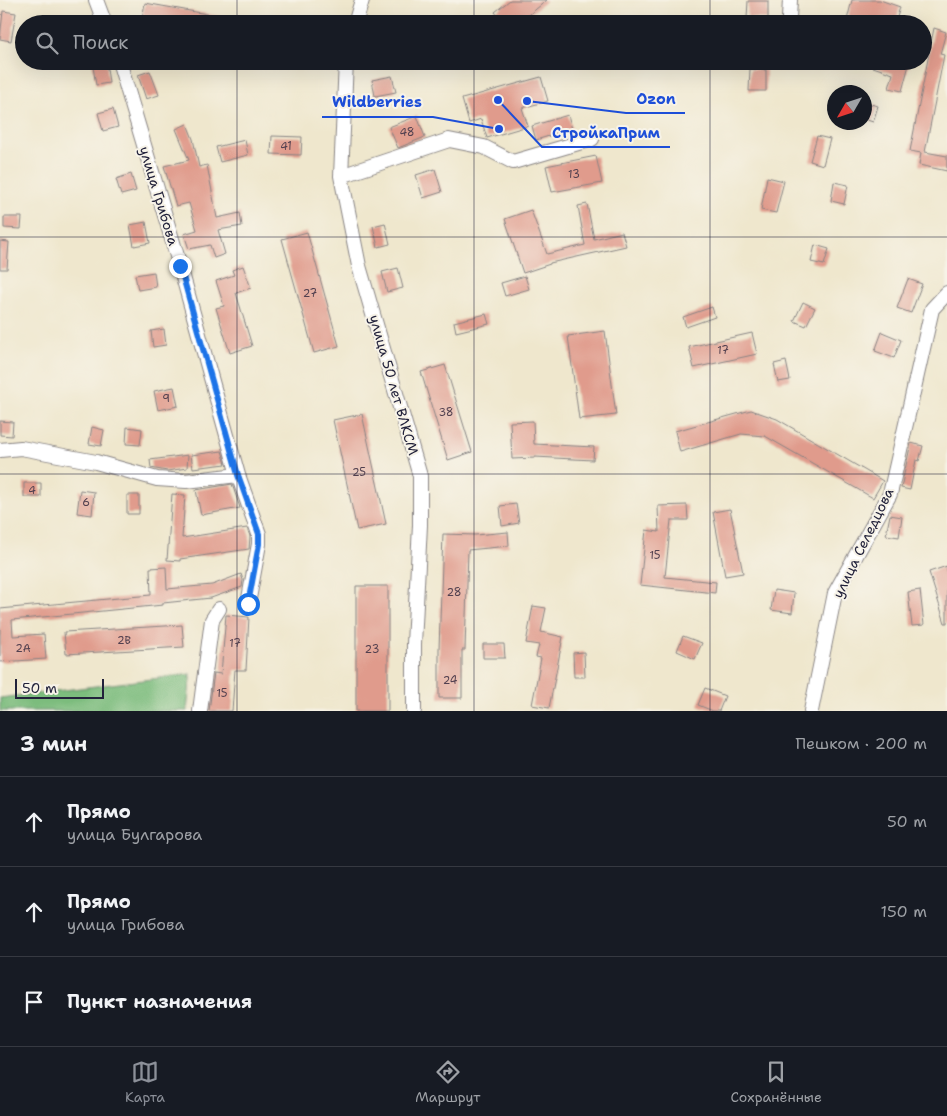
<!DOCTYPE html>
<html lang="ru">
<head>
<meta charset="utf-8">
<style>
	:root { --surface:#171b24; --page:#242831; --text:#f1f3f6; --muted:#9ea1a6; --line:#363941; --accent:#8c9099 }
	body { margin:0; font-family:"Shantell Sans",sans-serif; background:var(--page); color:var(--text) }
	.compass { position:absolute; left:827px; top:85px; width:45px; height:45px; border-radius:50%; background:var(--surface); box-shadow:0 5px 20px #0002; rotate:231deg }
	.scale { position:absolute; left:15px; bottom:12px; width:89px; box-sizing:border-box; padding-left:5px; border:2px solid #22223b; border-top:0; font-size:14px; line-height:18px; white-space:nowrap; color:#22223b; -webkit-text-stroke:4px #f7f3e8; paint-order:stroke }
	.stop { position:absolute; width:15px; height:15px; margin:-11px; border:4px solid #1a73e8; border-radius:50%; background:#fff }
	.stop.end { background:#1a73e8; border-color:#fff; box-shadow:0 1px 5px #0008 }
	.list { margin:0; padding:0; list-style:none }
	h2 { display:flex; justify-content:space-between; align-items:center; height:65px; margin:0; padding:0 20px; font-size:21px }
	h2 small { font-size:16px; font-weight:400; color:var(--muted) }
	.list li { display:grid; grid-template-columns:32px 1fr auto; gap:15px; align-items:center; box-sizing:border-box; height:90px; padding:0 20px; border-top:1px solid var(--line) }
	.list b { display:block; font-size:19px; white-space:nowrap }
	.list p { margin:0; font-size:16px; white-space:nowrap; color:var(--muted) }
	.list em { font-size:16px; font-style:normal; color:var(--muted) }
	.icon { flex:none; width:28px; height:28px; fill:none; stroke:currentColor; stroke-width:2; stroke-linecap:round; stroke-linejoin:round }
	.map { position:relative; flex:none; width:947px; height:711px; overflow:hidden }
	.search { position:absolute; background:var(--surface); box-shadow:0 5px 20px #0002; left:15px; right:15px; top:15px; height:55px; display:flex; align-items:center; gap:12px; box-sizing:border-box; padding:0 18px; border-radius:28px; color:var(--muted); font-size:19px }
	.sheet { height:335px; background:var(--surface) }
	nav { display:flex; justify-content:space-around; align-items:center; box-sizing:border-box; height:70px; border-top:1px solid var(--line); background:var(--surface); font-size:14px; color:var(--muted) }
	nav a { display:grid; justify-items:center; gap:2px }
	nav .on { color:var(--accent) }
	.map>svg:first-child { display:block }
	.forest { fill:#7bbc7d; stroke:#4e6f5c }
	.building { fill:#e09b8c }
	.lines { fill:none; stroke-linecap:round; stroke-linejoin:round }
	.minor-casing { stroke:#888484; stroke-width:16 }
	.minor { stroke:#fff; stroke-width:14 }
	.route { stroke:#1a73e8; stroke-width:6 }
	.grid { fill:none; stroke:#22223b; stroke-width:1; stroke-opacity:0.55 }
	.labels { text-anchor:middle; stroke-width:4; stroke-linejoin:round; paint-order:stroke }
	.number-label { font-size:11px; fill:#52404f }
	.street-label { font-size:14px; fill:#22223b; stroke:#f7f3e8 }
	.leader { fill:none; stroke:#1d4ed8; stroke-width:2 }
	.callout-dot { fill:#1d4ed8; stroke:#f7f3e8; stroke-width:2 }
	.callout-label { font-size:15px; text-anchor:middle; font-weight:bold; fill:#1d4ed8; stroke:#f7f3e8; stroke-width:4; stroke-linejoin:round; paint-order:stroke }
</style>
</head>
<body>
<div class="map">
<svg width="947" height="711" viewBox="0 0 947 711">
	<rect width="100%" height="100%" fill="#f7f3e8"/>
	<filter id="ink" filterUnits="userSpaceOnUse"><feTurbulence type="fractalNoise" baseFrequency=".02" numOctaves="2"/><feDisplacementMap in="SourceGraphic" scale="10" xChannelSelector="R" yChannelSelector="G"/><feConvolveMatrix kernelMatrix="1 2 1 2 8 2 1 2 1" color-interpolation-filters="sRGB"/></filter>
	<filter id="wash" filterUnits="userSpaceOnUse"><feTurbulence type="fractalNoise" baseFrequency=".0096" numOctaves="4" result="noise"/><feDisplacementMap in="SourceGraphic" scale="20" xChannelSelector="R" yChannelSelector="G"/><feGaussianBlur stdDeviation="1.12" result="paint"/><feColorMatrix in="noise" values="0 0 0 0 0 0 0 0 0 0 0 0 0 0 0 0 0 1.4 0 .05"/><feComposite in="paint" operator="in"/></filter>
	<g filter="url(#wash)">
		<rect width="100%" height="100%" fill="#efe7cd"/>
		<path class="forest" d="M191,674l-4,37h-187v-13z"/>
		<g id="blocks">
			<path class="building" d="M510,0h37l-29,24h-14l-9,-12z
				M852,0h28l20,7 -5,17h-49z
				M748,1h20v18l-21,-1z
				M145,3l90,16 -1,5h-93z
				M3,11l13,2 -5,28 -11,-2z
				M934,28l12,4 -6,22 4,1 -19,97 22,4v15l-28,-6 2,-12 -11,-2z
				M92,61h14l3,22 -13,2z
				M862,61h48l-8,30 -13,-3 4,-14 -31,-11z
				M750,69l16,1v21h-17z
				M150,71l9,24 -13,4 -8,-24z
				M392,76l4,16 -21,4 -3,-16z
				M541,77l7,24 -26,7 6,18 -41,12 -6,-19 -12,4 -7,-24z
				M867,103l11,3 -5,16 -9,-3v-9z
				M113,109l5,18 -15,4 -5,-18z
				M568,115l4,14 -36,11 -4,-14z
				M417,116l8,21 -27,11 -9,-21z
				M187,124l6,15 6,28 8,-2 10,53 23,-5 2,13 -24,4 7,24 -11,4 -4,-13 -21,4 -5,-15 13,-4 -8,-27 -13,3 -12,-40 25,-6 -13,-31z
				M272,136l30,1 -1,18 -30,-1z
				M817,136l13,3 -7,26 -13,-4z
				M245,140l3,15 -28,7 -4,-15z
				M596,156l6,27 -50,9 -6,-26z
				M435,169l7,23 -19,6 -7,-23z
				M131,174l5,17 -15,4 -5,-16z
				M767,177l17,4 -8,32 -15,-3z
				M834,182l14,3 -4,19 -13,-3z
				M587,204l7,35 28,-7 4,14 -76,17v1l-27,9 -18,-54 26,-9 16,44 38,-9 -7,-39z
				M4,217h18l-1,12 -17,-1z
				M146,222l4,21 -16,3 -4,-21z
				M385,223l5,21 -12,3 -5,-21z
				M307,232l32,114 -25,7 -32,-114z
				M0,241l9,1 -2,27h-7z
				M815,245l14,4 -5,16 -13,-3z
				M243,266l8,22 -15,5 16,53 -22,7 -14,-45 8,-2 -8,-25 18,-6 -2,-5z
				M398,268l5,20 -16,4 -5,-20z
				M154,272l2,15 -18,3 -3,-15z
				M525,276l4,13 -24,7 -4,-13z
				M908,279l14,5 -11,29 -14,-5z
				M803,302l12,6 -9,18 -12,-5z
				M712,307l3,10 -29,10 -3,-10z
				M486,314l3,10 -33,8 -2,-10z
				M164,329l2,16 -13,2 -2,-16z
				M605,331l11,84 -37,4 -11,-83z
				M882,332l19,8 -7,18 -19,-7z
				M752,333l5,21 -63,14 -5,-21z
				M786,361l4,19 -12,2 -4,-18z
				M445,365l27,87 -24,8 -27,-88z
				M174,387l4,19 -20,4 -4,-19z
				M751,410l26,9 106,62 -10,17 -108,-62 -24,-2 -61,18 -5,-21z
				M362,414l24,110 -29,6 -24,-110z
				M0,421l13,1 -1,14 -12,-1z
				M533,421l1,23 60,3 -1,13 -58,-3v1l-23,1 -2,-37z
				M92,427l12,3 -3,16 -12,-2z
				M127,427l15,2 -2,16 -14,-1z
				M911,443l12,3 -4,15 -3,-1 -6,30 -9,-2z
				M222,451l4,13 -33,4 -2,-13z
				M188,455l-1,13 -20,3 -16,-3 -1,-8z
				M24,483h17v14h-17z
				M232,484l8,24 -39,7 -5,-25z
				M80,490l14,2 -2,23 -15,-2z
				M172,494l13,1 -3,43 65,-10 3,8 -1,13 -69,10v2l-13,-1z
				M127,495h12v19h-12z
				M516,504l3,19 -17,3 -2,-20z
				M687,505l1,15h-17l-6,57 51,5 -1,11 -75,-8 6,-55 13,2 -1,-26z
				M730,509l13,64 -18,3 -12,-64z
				M890,515l12,2 -3,20 -13,-2z
				M508,532l1,14 -41,4 -3,100h-3v48h-23v-49l4,-115 32,1z
				M947,566v57h-2l-16,-51z
				M166,567l1,22 45,-4 29,-11 2,6 -1,7 -31,11 -48,5v2l-151,15 1,16 31,-2 2,25 -46,3v-53l151,-14 -1,-27z
				M356,586h32v125h-32z
				M774,590l20,3 -2,20 -21,-3z
				M920,590l4,35 -12,1 -4,-34z
				M533,606l13,2 -5,24 22,5 -14,71 -17,-3 9,-47 -5,-1 3,-12 -13,-2z
				M226,615l23,2 -3,53h-11l-3,41h-23l5,-38 7,1z
				M182,625l2,22 -118,7 -2,-22z
				M683,636l19,7 -7,16 -18,-8z
				M483,644h21l1,14h-22z
				M584,652l1,25h-11l-1,-24z
				M705,688l20,8 -6,15h-6l-15,-6z"/>
		</g>
	</g>
	<g filter="url(#ink)">
		<use href="#blocks" fill-opacity="0" stroke="#888484" stroke-width="1"/>
		<g class="lines">
			<g class="minor-casing">
				<path id="minor" d="M96,0l9,24
					M789,18l1,-18
					M355,24l7,-24
					M119,61l61,205 58,209
					M346,61l-5,115 18,90 61,210v49l-6,119v67
					M341,176l108,-36 35,7 29,15 79,-23
					M0,450l21,-2 75,14 61,17 29,2 52,-6 21,59v10l-11,60
					M200,711l12,-91 7,-11
					M811,711l24,-118 55,-99 42,-185 15,-16"/>
			</g>
			<use href="#minor" class="minor"/>
		</g>
	</g>
	<g class="lines" filter="url(#ink)">
		<path class="route" d="M180,266l58,209 21,59v10l-11,60"/>
	</g>
	<path class="grid" d="M237,0v24M474,0v24M710,0v24M237,61v650M474,61v650M710,61v650M0,237h947M0,474h947"/>
	<g class="labels">
		<g class="number-label">
			<text x="407" y="136">48</text>
			<text x="286" y="150">41</text>
			<text x="574" y="178">13</text>
			<text x="310" y="297">27</text>
			<text x="723" y="354">17</text>
			<text x="166" y="402">9</text>
			<text x="446" y="416">38</text>
			<text x="359" y="476">25</text>
			<text x="32" y="494">4</text>
			<text x="86" y="506">6</text>
			<text x="655" y="559">15</text>
			<text x="454" y="596">28</text>
			<text x="124" y="644">2В</text>
			<text x="235" y="647">17</text>
			<text x="23" y="652">2А</text>
			<text x="372" y="653">23</text>
			<text x="450" y="684">24</text>
			<text x="222" y="697">15</text>
		</g>
		<g class="street-label">
			<text transform="translate(159 196) rotate(73)" y="5">улица Грибова</text>
			<text transform="translate(394 385) rotate(74)" y="5">улица 50 лет ВЛКСМ</text>
			<text transform="translate(863 543) rotate(-64)" y="5">улица Селедцова</text>
		</g>
	</g>
	<path class="leader" d="M527 101L626 113H685M499 129L433 117H322M498 100L542 147H670"/>
	<g class="callout-dot">
		<circle cx="527" cy="101" r="5"/>
		<circle cx="499" cy="129" r="5"/>
		<circle cx="498" cy="100" r="5"/>
	</g>
	<g class="callout-label">
		<text x="656" y="104">Ozon</text>
		<text x="377" y="107">Wildberries</text>
		<text x="606" y="138">СтройкаПрим</text>
	</g>
</svg>
<svg class="compass" viewBox="-18 -18 36 36"><path d="M0-13l5 13h-10z" fill="#e53935"/><path d="M0 13l5-13h-10z" fill="#9ea1a6"/></svg>
<div class="scale">50 m</div>
<div class="stop" style="left:248px;top:604px"></div>
<div class="stop end" style="left:180px;top:266px"></div>
<div class="search"><svg class="icon" aria-label="search" viewBox="0 0 24 24"><circle cx="10" cy="10" r="6"/><path d="M15 15l6 6"/></svg>Поиск</div>
</div>
<section class="sheet">
<h2>3 мин<small>Пешком · 200 m</small></h2>
<ul class="list">
<li><svg class="icon" aria-label="ahead" viewBox="0 0 24 24"><path d="M12 20V5M6 11l6-6 6 6"/></svg><div><b>Прямо</b><p>улица Булгарова</p></div><em>50 m</em></li>
<li><svg class="icon" aria-label="ahead" viewBox="0 0 24 24"><path d="M12 20V5M6 11l6-6 6 6"/></svg><div><b>Прямо</b><p>улица Грибова</p></div><em>150 m</em></li>
<li><svg class="icon" aria-label="arrive" viewBox="0 0 24 24"><path d="M6 21V4h12l-3 4 3 4H6"/></svg><div><b>Пункт назначения</b></div></li>
</ul>
</section>
<nav>
<a class="on"><svg class="icon" aria-label="map" viewBox="0 0 24 24"><path d="M3 6l6-2 6 2 6-2v14l-6 2-6-2-6 2zM9 4v14M15 6v14"/></svg>Карта</a>
<a><svg class="icon" aria-label="directions" viewBox="0 0 24 24"><path d="M12 3l9 9-9 9-9-9zM9 14v-3h6M13 9l2 2-2 2"/></svg>Маршрут</a>
<a><svg class="icon" aria-label="saved" viewBox="0 0 24 24"><path d="M7 4h10v16l-5-4-5 4z"/></svg>Сохранённые</a>
</nav>
</body>
</html>
